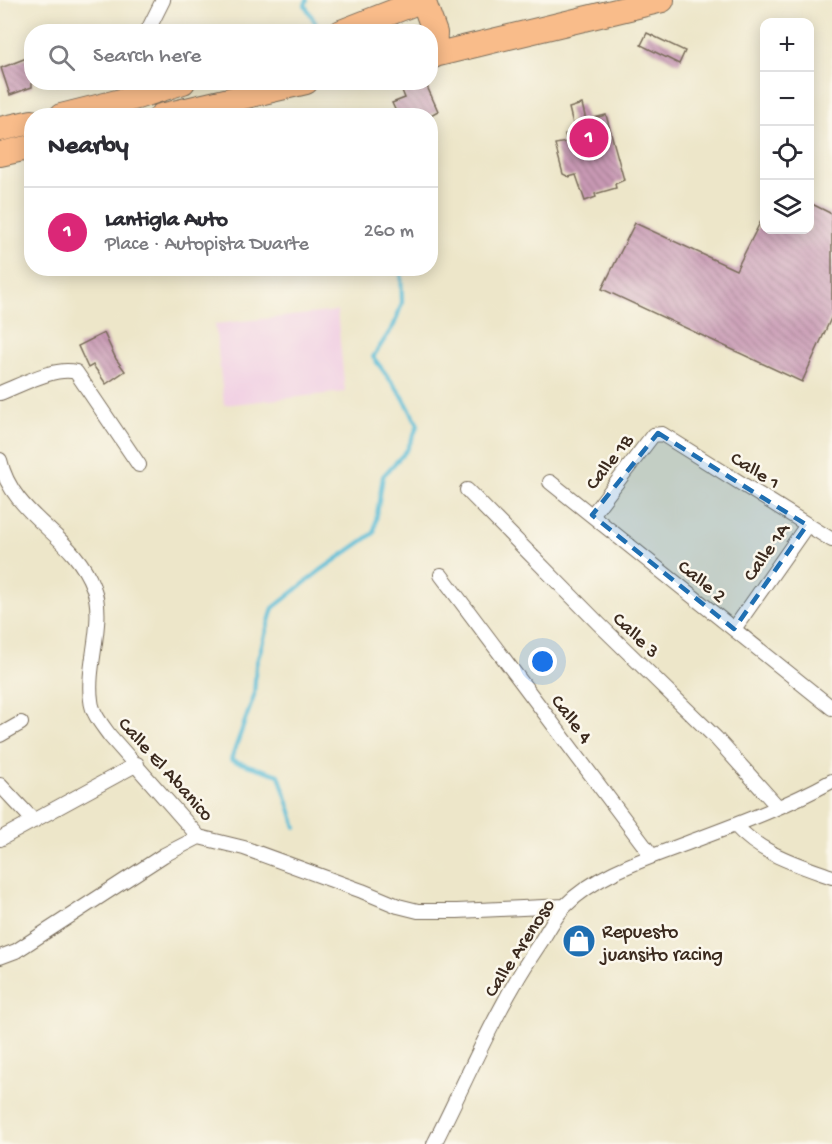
<!DOCTYPE html>
<html lang="en">
<head>
<meta charset="utf-8">
<style>
	:root { --surface:#fff; --page:#f7f7f7; --text:#2b2b33; --muted:#7c7c81; --line:#e1e1e2; --accent:#db2777 }
	body { margin:0; font-family:"Gochi Hand",sans-serif; background:var(--page); color:var(--text) }
	.controls { position:absolute; right:18px; top:18px; display:grid; overflow:hidden; border-radius:12px; box-shadow:0 3px 15px #0003 }
	.controls button { width:54px; height:54px; display:grid; place-items:center; padding:0; border:0; border-bottom:2px solid var(--line); background:var(--surface); color:var(--text); font:30px sans-serif }
	.you { position:absolute; left:543px; top:662px; width:21px; height:21px; margin:-15px; border:4px solid #fff; border-radius:50%; background:#1a73e8; box-shadow:0 0 0 9px #1a73e833 }
	.badge { display:grid; place-items:center; width:39px; height:39px; border-radius:50%; background:var(--accent); color:#fff; font-size:20px; font-weight:700 }
	.pin { position:absolute; translate:-50% -50%; border:3px solid #fff; box-shadow:0 2px 6px #0006 }
	.list { margin:0; padding:0; list-style:none }
	h2 { display:flex; justify-content:space-between; align-items:center; height:78px; margin:0; padding:0 24px; font-size:26px }
	h2 small { font-size:20px; font-weight:400; color:var(--muted) }
	.list li { display:grid; grid-template-columns:39px 1fr auto; gap:18px; align-items:center; box-sizing:border-box; height:90px; padding:0 24px; border-top:2px solid var(--line) }
	.list b { display:block; font-size:22px; white-space:nowrap }
	.list p { margin:0; font-size:20px; white-space:nowrap; color:var(--muted) }
	.list em { font-size:20px; font-style:normal; color:var(--muted) }
	.icon { flex:none; width:33px; height:33px; fill:none; stroke:currentColor; stroke-width:2; stroke-linecap:round; stroke-linejoin:round }
	.map { position:relative; flex:none; width:832px; height:1144px; overflow:hidden }
	.search { position:absolute; background:var(--surface); box-shadow:0 3px 15px #0003; left:24px; top:24px; width:414px; height:66px; display:flex; align-items:center; gap:15px; box-sizing:border-box; padding:0 21px; border-radius:24px; color:var(--muted); font-size:22px }
	.panel { position:absolute; background:var(--surface); box-shadow:0 3px 15px #0003; left:24px; top:108px; width:414px; height:168px; border-radius:24px }
	.map>svg:first-child { display:block }
	.built { fill:#f1d0e3 }
	.lines { fill:none; stroke-linecap:round; stroke-linejoin:round }
	.stream { stroke:#58bcd6; stroke-width:4 }
	.building { fill:url(#building-back-hatch) }
	.minor-casing { stroke:#796c5a; stroke-width:16 }
	.motorway-casing { stroke:#796c5a; stroke-width:26 }
	.minor { stroke:#fff; stroke-width:14 }
	.motorway { stroke:#f9bc8a; stroke-width:24 }
	.marked { fill:#1f6fb2; fill-opacity:0.2; stroke:#1f6fb2; stroke-width:4.5; stroke-dasharray:12 8; stroke-linejoin:round }
	.labels { text-anchor:middle; stroke-width:5; stroke-linejoin:round; paint-order:stroke }
	.street-label { font-size:20px; fill:#3b2a1e; stroke:#fbf7ec }
	.poi-label { font-size:20px; fill:#3b2a1e; stroke:#fbf7ec; text-anchor:start }
</style>
</head>
<body>
<div class="map">
<svg width="832" height="1144" viewBox="0 0 832 1144">
	<defs>
		<pattern id="building-back-hatch" width="6" height="6" patternUnits="userSpaceOnUse" patternTransform="scale(1.5)"><rect width="6" height="6" fill="#c899b4"/><path d="M-1 5l2 2M0 0l6 6M5-1l2 2" fill="none" stroke="#a47d92"/></pattern>
	</defs>
	<rect width="100%" height="100%" fill="#fbf7ec"/>
	<filter id="ink" filterUnits="userSpaceOnUse"><feTurbulence type="fractalNoise" baseFrequency=".0167" numOctaves="2"/><feDisplacementMap in="SourceGraphic" scale="12" xChannelSelector="R" yChannelSelector="G"/><feConvolveMatrix kernelMatrix="1 2 1 2 8 2 1 2 1" color-interpolation-filters="sRGB"/></filter>
	<filter id="wash" filterUnits="userSpaceOnUse"><feTurbulence type="fractalNoise" baseFrequency=".008" numOctaves="4" result="noise"/><feDisplacementMap in="SourceGraphic" scale="24" xChannelSelector="R" yChannelSelector="G"/><feGaussianBlur stdDeviation="1.35" result="paint"/><feColorMatrix in="noise" values="0 0 0 0 0 0 0 0 0 0 0 0 0 0 0 0 0 1.4 0 .05"/><feComposite in="paint" operator="in"/></filter>
	<g filter="url(#wash)">
		<rect width="100%" height="100%" fill="#ede6c9"/>
		<path class="built" d="M337,311l8,81 -121,13 -9,-81z"/>
		<g class="lines">
			<path class="stream" d="M307,0l-2,5 11,19
				M354,114l1,2
				M296,827l-17,-52 -48,-15 23,-64 2,-31 17,-57 48,-38 53,-37 9,-57 24,-26 11,-25 -15,-28 -30,-40 21,-32 8,-22 -1,-35"/>
		</g>
		<g id="blocks">
			<path class="building" d="M647,33l38,18 -6,13 -38,-19z
				M29,57l3,6v24l-22,8 -9,-27z
				M414,82h11l13,29 -9,5h-31l-6,-13 13,-5 -4,-10z
				M582,104l4,16 20,-5 18,65 -9,4 1,4 -21,6 1,3 -11,4 -9,-26 -7,2 -6,-3 -8,-30 12,-2 -2,-8 10,-2 -6,-24z
				M810,203l22,11v102l-30,66 -200,-93 33,-66 101,47 29,-57v17h45z
				M104,333l12,26 9,12 -19,13 -13,-19 -5,3 -10,-22z"/>
		</g>
	</g>
	<g filter="url(#ink)">
		<use href="#blocks" fill-opacity="0" stroke="#796c5a" stroke-width="1.5"/>
		<g class="lines">
			<g class="minor-casing">
				<path id="minor" d="M147,32l16,-32
					M0,393c21,-8 55,-27 76,-21l63,93
					M0,460c12,57 74,74 93,127 13,33 -7,78 -2,113 1,14 12,26 19,36l89,101 45,11 118,43 36,15 20,5h39l108,-5
					M550,482l282,226
					M467,490l132,134 117,114 62,69
					M592,515l61,-80 9,-1 170,106
					M441,575l211,281
					M734,629l73,-104
					M0,735l21,-12
					M0,785l34,36
					M735,825c26,29 61,39 97,52
					M0,839l137,-75
					M0,957l16,-6 148,-96 35,-18
					M434,1144c34,-67 63,-138 106,-201 8,-12 15,-27 25,-37 32,-33 84,-48 125,-64 48,-18 97,-36 142,-61"/>
			</g>
			<g class="motorway-casing">
				<path id="motorway" d="M423,0l12,33 -1,23
					M341,32l82,-32
					M430,56l232,-56
					M61,116l76,-19 46,-15
					M161,116l145,-34
					M0,129l32,-7
					M0,154l32,-7"/>
			</g>
			<use href="#minor" class="minor"/>
			<use href="#motorway" class="motorway"/>
		</g>
	</g>
	<path class="marked" d="M658,433l149,92 -73,104 -142,-114z"/>
	<defs>
		<g id="shop-disc" transform="scale(1.725)"><circle r="9.5" fill="#1f6fb2" stroke="#fbf7ec"/><path d="M-5-2.5h2.3a2.7 3.5 0 0 1 5.4 0H5L5.5 6h-11ZM-1.5-2.5h3a1.5 2.3 0 0 0-3 0Z" fill="#fff"/></g>
	</defs>
	<g fill-rule="evenodd">
		<use href="#shop-disc" x="579" y="941"/>
	</g>
	<g class="labels">
		<g class="street-label">
			<text transform="translate(608 461) rotate(-52)" y="7">Calle 1B</text>
			<text transform="translate(756 469) rotate(32)" y="7">Calle 1</text>
			<text transform="translate(765 551) rotate(-55)" y="7">Calle 1A</text>
			<text transform="translate(703 580) rotate(39)" y="7">Calle 2</text>
			<text transform="translate(637 634) rotate(44)" y="7">Calle 3</text>
			<text transform="translate(573 718) rotate(53)" y="7">Calle 4</text>
			<text transform="translate(167 768) rotate(48)" y="7">Calle El Abanico</text>
			<text transform="translate(518 947) rotate(-57)" y="7">Calle Arenoso</text>
		</g>
		<g class="poi-label">
			<text x="602" y="937">Repuesto<tspan x="602" dy="23">juansito racing</tspan></text>
		</g>
	</g>
</svg>
<div class="controls">
<button>+</button>
<button>−</button>
<button><svg class="icon" aria-label="locate" viewBox="0 0 24 24"><circle cx="12" cy="12" r="6"/><path d="M12 2v4M12 18v4M2 12h4M18 12h4"/></svg></button>
<button><svg class="icon" aria-label="layers" viewBox="0 0 24 24"><path d="M12 4l9 5-9 5-9-5zM3 14l9 5 9-5"/></svg></button>
</div>
<div class="you"></div>
<div class="pin badge" style="left:589px;top:138px">1</div>
<div class="search"><svg class="icon" aria-label="search" viewBox="0 0 24 24"><circle cx="10" cy="10" r="6"/><path d="M15 15l6 6"/></svg>Search here</div>
<section class="panel">
<h2>Nearby<small></small></h2>
<ul class="list">
<li><span class="badge">1</span><div><b>Lantigla Auto</b><p>Place · Autopista Duarte</p></div><em>260 m</em></li>
</ul>
</section>
</div>
</body>
</html>
